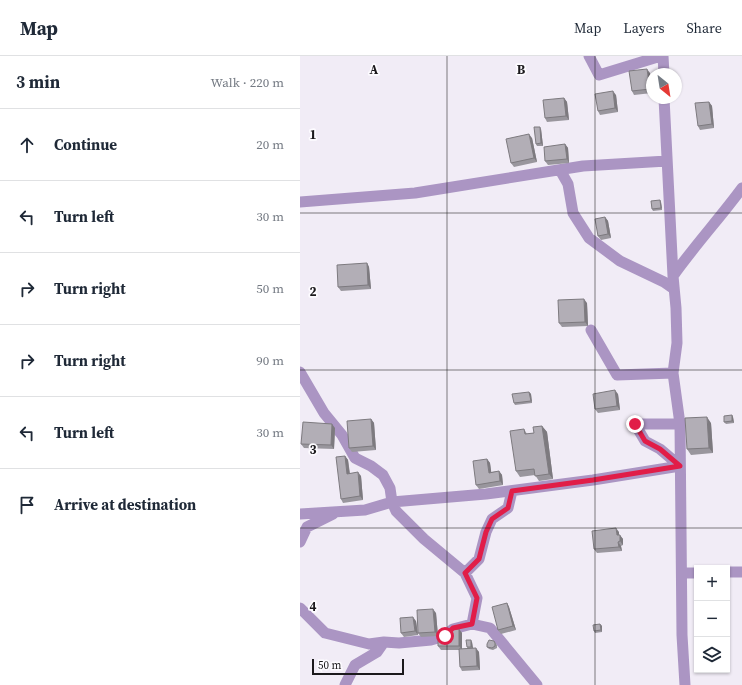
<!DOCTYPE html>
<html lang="en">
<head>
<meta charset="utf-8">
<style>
	:root { --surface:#fff; --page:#f2f2f3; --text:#1f2937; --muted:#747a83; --line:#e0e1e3 }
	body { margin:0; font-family:"Source Serif 4",serif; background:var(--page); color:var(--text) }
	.controls { position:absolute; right:12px; bottom:12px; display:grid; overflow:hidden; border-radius:0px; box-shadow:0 1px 3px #0004 }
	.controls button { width:36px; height:36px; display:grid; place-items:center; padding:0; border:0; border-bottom:1px solid var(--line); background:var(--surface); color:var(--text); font:20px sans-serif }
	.compass { position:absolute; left:346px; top:12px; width:36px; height:36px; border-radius:50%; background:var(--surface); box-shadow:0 1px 3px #0004; rotate:150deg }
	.scale { position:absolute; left:12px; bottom:10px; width:92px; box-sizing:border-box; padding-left:4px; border:2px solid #1b191c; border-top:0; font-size:11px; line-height:14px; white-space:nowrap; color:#1b191c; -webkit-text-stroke:3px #fdfbff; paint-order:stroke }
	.stop { position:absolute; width:12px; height:12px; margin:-9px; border:3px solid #e11d48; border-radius:50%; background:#fff }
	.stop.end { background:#e11d48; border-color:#fff; box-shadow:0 1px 4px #0008 }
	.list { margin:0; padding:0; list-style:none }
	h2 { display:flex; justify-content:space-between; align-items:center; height:52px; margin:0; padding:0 16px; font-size:17px }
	h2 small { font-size:13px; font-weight:400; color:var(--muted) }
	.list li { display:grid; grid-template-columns:26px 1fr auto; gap:12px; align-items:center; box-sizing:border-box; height:72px; padding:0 16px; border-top:1px solid var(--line) }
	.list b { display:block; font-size:15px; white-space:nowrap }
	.list em { font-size:13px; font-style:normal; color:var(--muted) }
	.icon { flex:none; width:22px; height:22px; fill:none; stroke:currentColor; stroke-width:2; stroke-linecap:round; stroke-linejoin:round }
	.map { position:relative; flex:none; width:442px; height:629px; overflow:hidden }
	header { display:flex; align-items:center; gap:24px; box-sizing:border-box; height:56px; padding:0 20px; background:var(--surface); border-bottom:1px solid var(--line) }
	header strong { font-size:19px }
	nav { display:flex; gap:22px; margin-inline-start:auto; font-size:14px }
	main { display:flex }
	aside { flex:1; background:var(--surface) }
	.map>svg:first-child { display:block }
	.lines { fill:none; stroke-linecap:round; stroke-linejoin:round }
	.minor { stroke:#ab95c3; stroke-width:11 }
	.wall { fill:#99969d }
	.shaded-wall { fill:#7d7a7f }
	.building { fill:#b2aeb6; stroke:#7d7a7f }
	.route { stroke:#e11d48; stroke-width:5 }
	.grid { fill:none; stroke:#1b191c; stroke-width:1; stroke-opacity:0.55 }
	.grid-label { font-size:13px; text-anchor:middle; font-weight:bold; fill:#1b191c; stroke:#fdfbff; stroke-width:3.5; stroke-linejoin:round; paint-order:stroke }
</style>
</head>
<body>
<header>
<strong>Map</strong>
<nav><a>Map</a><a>Layers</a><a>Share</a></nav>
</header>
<main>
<aside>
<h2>3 min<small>Walk · 220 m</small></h2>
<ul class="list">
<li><svg class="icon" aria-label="ahead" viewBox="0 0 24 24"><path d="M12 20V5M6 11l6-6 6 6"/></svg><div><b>Continue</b></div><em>20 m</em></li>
<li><svg class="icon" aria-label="left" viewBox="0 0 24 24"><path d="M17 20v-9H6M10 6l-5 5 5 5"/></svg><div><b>Turn left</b></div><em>30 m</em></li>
<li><svg class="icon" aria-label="right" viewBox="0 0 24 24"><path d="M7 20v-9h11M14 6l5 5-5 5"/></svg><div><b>Turn right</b></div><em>50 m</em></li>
<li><svg class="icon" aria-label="right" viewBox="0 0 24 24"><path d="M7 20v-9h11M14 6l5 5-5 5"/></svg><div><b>Turn right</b></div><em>90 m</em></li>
<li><svg class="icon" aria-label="left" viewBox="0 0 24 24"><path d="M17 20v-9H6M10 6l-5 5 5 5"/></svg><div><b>Turn left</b></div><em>30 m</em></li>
<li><svg class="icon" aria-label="arrive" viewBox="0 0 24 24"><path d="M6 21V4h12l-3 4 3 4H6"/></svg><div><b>Arrive at destination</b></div></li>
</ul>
</aside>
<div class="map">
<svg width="442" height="629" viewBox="0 0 442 629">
	<rect width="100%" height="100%" fill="#f1ecf6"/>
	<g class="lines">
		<path class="minor" d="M289,0l10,19 62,-19
			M363,0l1,18
			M364,42l9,178
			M260,114l8,14 5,29 16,25 31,23 44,21 10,7
			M0,146l115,-9 168,-27 84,-5
			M291,274l26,45 56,-2
			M0,316l24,41 18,22 13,23 16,8 12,9 7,13 2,14 4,9 28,28 41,34 12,25 -5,26 18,4 47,57
			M0,458l65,-4 27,-8 94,-8 107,-14 87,-14 -20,-17 -15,-8 -10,-17h45
			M0,486l7,-15 26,-13
			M427,516h15
			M165,517l14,-14 7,-27 6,-13 16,-11 4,-17
			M382,517h15
			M0,552l25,25 44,11 15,-2
			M45,629l10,-20 22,-13 7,-10 15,1 32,-3 14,-4 8,-7 19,-5
			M385,629l-3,-50 -2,-211 -7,-51 4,-30 -1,-35 -3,-32c22,-31 47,-58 69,-88"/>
	</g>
	<path class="wall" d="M350,17l2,20 -18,2 -2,-4z
		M316,39l2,17 -18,3 -2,-4z
		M264,42l3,4 2,18 -22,2 -2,-4z
		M409,46l3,4 2,22 -14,2 -2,-4z
		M241,73l2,17h-6l-1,-2z
		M232,82l5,24 -23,5 -3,-4z
		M265,88l3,4 1,15 -21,2 -3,-4z
		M360,144l1,2 1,8 -9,1 -1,-2z
		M305,161l3,4 3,17 -10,2 -3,-4z
		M67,207l2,4 2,22 -30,2 -3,-4z
		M287,247l1,23 -26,1 -3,-4z
		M229,336l2,2 1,9 -17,2 -1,-2z
		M318,338l2,16 -22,3 -3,-4z
		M432,359l1,2 1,6 -8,1 -2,-2z
		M71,363l3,4 2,27 -24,2 -3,-4z
		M411,367l2,30 -22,2 -4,-6z
		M242,370l5,6 6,47 -14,2 -4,-6 -15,2 -4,-6 8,-42 3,5 7,-1z
		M35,372l-1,21 -30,-1 -3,-4z
		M45,400l3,4 2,13 11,3 2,24 -20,3 -2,-4z
		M187,403l3,4 1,9 8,-1 3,4 1,10 -24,4 -3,-4z
		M319,476v3l4,4v6l-2,1 1,5 -25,2 -3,-4z
		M207,547l2,4 7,23 -15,4 -3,-4z
		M136,557l2,23 -17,1 -3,-4z
		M116,565l2,14 -14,2 -3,-4z
		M300,568l2,2v6l-7,1 -1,-2z
		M159,573l3,4v16h6l-1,-2 5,-5 1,6 6,4 1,18 -18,1 -2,-4 -1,-17h-18l-3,-4z
		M194,585l3,4v3l-4,2 -4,-1 -2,-2z"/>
	<path class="shaded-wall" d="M347,13l3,4 2,20 -2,-4z
		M313,35l3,4 2,17 -3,-4z
		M264,42l3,4 2,18 -3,-4z
		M409,46l3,4 2,22 -2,-4z
		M240,71l1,2 2,17 -2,-3z
		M229,78l3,4 5,24 -3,-4z
		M265,88l3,4 1,15 -2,-4z
		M360,144l1,2 1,8 -1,-2z
		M305,161l3,4 3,17 -3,-4z
		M67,207l2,4 2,22 -3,-4z
		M284,243l3,4 1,23 -3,-4z
		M315,334l3,4 2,16 -3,-4z
		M229,336l2,2 1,9 -1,-2z
		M432,359l1,2 1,6 -2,-2z
		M407,361l4,6 2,30 -4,-5z
		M71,363l3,4 2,27 -3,-4z
		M32,368l3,4 -1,21 -3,-4z
		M242,370l5,6 6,47 -4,-5z
		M45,400l3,4 2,18 -3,-4z
		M187,403l3,4 2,14 -3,-4z
		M199,415l3,4 1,10 -3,-4z
		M58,416l3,4 2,24 -3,-4z
		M316,472l3,4v7l-2,-4z
		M320,479l3,4v6l-3,-4z
		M318,486l3,4 1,5 -3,-4z
		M207,547l2,4 7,23 -3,-4z
		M133,553l3,4 2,23 -3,-4z
		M113,561l3,4 2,14 -3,-4z
		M300,568l2,2v6l-1,-2z
		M159,573l3,4v17l-3,-4z
		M171,584l1,2 1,7 -2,-2z
		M176,592l3,4 1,18 -3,-4z"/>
	<path class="building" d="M347,13l3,20 -18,2 -3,-20z
		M313,35l2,17 -17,3 -3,-17z
		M264,42l2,18 -21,2 -2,-18z
		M409,46l3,22 -14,2 -3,-23z
		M234,71h6l1,16 -5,1z
		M229,78l5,24 -23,5 -5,-24z
		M265,88l2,15 -22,2 -1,-14z
		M360,144l1,8 -9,1 -1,-8z
		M305,161l3,17 -10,2 -3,-17z
		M67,207l1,22 -30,2 -1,-22z
		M284,243l1,23 -26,1 -1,-23z
		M315,334l2,16 -22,3 -2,-15z
		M229,336l2,9 -17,2 -2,-9z
		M432,359v6l-8,1v-6z
		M407,361l2,31 -22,1 -2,-31z
		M71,363l2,27 -24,2 -2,-27z
		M3,366l29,2 -1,21 -30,-1z
		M242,370l7,48 -14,2 -1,-7 -18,2 -6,-40 14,-2 1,5 9,-1 -1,-6z
		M45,400l2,18 11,-2 2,24 -19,3 -5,-42z
		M187,403l2,14 10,-2 1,10 -24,4 -3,-24z
		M316,472l1,7h3v6l-2,1 1,5 -25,2 -2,-18z
		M207,547l6,23 -15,4 -6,-23z
		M133,553l2,23 -17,1 -1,-23z
		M113,561l2,14 -14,2 -1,-15z
		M300,568l1,6 -7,1 -1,-6z
		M159,573v17h-21v-8l11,-1v-7z
		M166,584h5v7h-4z
		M189,584l5,1 1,2v3l-3,2 -5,-1v-3z
		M176,592l1,18 -17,1 -1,-18z"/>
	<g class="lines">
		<path class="route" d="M145,580l8,-8 19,-4 5,-26 -12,-25 14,-14 7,-27 6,-13 16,-11 4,-17 81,-11 87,-14 -20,-17 -15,-8 -10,-17"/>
	</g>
	<path class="grid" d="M147,0v629M295,0v629M0,157h442M0,314h442M0,472h442"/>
	<g class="grid-label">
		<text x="74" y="18">A</text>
		<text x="221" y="18">B</text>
		<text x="13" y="83">1</text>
		<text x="13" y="240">2</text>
		<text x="13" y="398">3</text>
		<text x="13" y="555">4</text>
	</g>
</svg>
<div class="controls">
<button>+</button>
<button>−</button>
<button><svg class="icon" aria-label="layers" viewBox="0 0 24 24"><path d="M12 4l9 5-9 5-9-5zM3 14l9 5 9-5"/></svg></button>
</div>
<svg class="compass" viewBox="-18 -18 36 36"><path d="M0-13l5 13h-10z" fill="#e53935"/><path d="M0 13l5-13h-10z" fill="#747a83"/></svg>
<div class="scale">50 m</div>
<div class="stop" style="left:145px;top:580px"></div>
<div class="stop end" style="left:335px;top:368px"></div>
</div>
</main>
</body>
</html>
